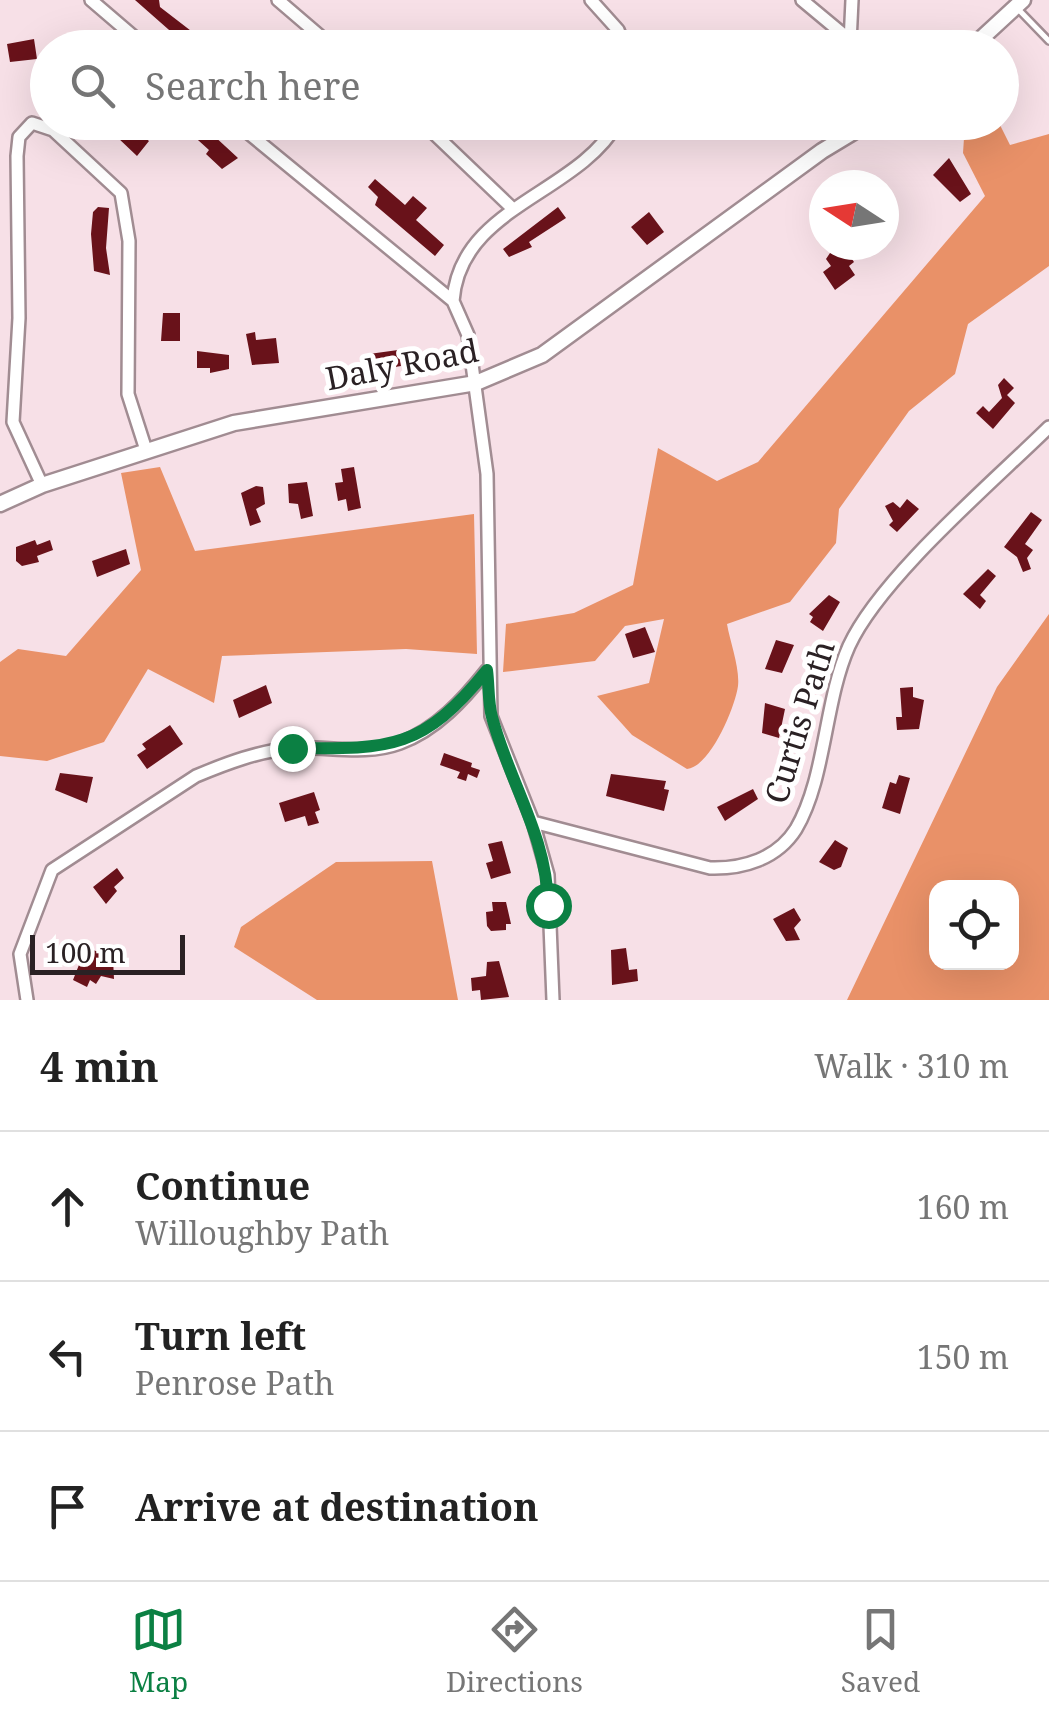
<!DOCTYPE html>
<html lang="en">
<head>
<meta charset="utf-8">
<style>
	:root { --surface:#fff; --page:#f6f6f6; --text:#222; --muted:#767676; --line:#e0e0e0; --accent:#0b8043 }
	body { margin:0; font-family:"Noto Serif",serif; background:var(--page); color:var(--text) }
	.controls { position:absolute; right:30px; bottom:30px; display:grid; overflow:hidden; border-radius:20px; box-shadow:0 10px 40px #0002 }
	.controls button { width:90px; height:90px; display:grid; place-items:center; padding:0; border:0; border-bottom:2px solid var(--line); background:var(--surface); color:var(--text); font:50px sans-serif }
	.compass { position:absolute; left:809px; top:170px; width:90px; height:90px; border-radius:50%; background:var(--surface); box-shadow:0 10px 40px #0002; rotate:282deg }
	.scale { position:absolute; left:30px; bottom:25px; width:155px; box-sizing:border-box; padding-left:10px; border:5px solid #2a2124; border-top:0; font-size:28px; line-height:35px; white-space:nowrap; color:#2a2124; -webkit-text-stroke:8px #fff; paint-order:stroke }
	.stop { position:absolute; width:30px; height:30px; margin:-22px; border:8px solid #0b8043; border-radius:50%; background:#fff }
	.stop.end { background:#0b8043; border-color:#fff; box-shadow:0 2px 10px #0008 }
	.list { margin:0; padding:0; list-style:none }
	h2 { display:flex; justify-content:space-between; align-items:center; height:130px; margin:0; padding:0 40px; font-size:42px }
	h2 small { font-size:32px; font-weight:400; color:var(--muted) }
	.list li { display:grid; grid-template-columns:65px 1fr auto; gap:30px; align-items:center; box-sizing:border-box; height:150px; padding:0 40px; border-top:2px solid var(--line) }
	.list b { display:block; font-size:38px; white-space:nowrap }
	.list p { margin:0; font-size:32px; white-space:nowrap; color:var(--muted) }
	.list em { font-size:32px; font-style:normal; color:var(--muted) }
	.icon { flex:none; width:55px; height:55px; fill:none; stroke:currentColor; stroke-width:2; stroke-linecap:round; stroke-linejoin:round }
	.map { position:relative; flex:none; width:1049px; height:1000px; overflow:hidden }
	.search { position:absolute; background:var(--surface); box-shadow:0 10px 40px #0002; left:30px; right:30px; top:30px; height:110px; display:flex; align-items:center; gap:25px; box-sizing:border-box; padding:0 35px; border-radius:55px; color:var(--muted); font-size:38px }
	.sheet { height:580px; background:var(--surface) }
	nav { display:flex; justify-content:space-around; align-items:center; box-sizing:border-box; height:140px; border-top:2px solid var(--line); background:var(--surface); font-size:28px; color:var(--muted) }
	nav a { display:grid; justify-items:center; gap:5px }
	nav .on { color:var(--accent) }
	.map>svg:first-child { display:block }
	.forest { fill:#e99168; fill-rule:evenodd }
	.building { fill:#69121a }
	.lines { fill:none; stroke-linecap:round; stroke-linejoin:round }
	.service-casing { stroke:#a18c92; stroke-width:10 }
	.minor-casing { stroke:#a18c92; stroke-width:16 }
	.tertiary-casing { stroke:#a18c92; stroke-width:19 }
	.service { stroke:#fff; stroke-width:5 }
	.minor { stroke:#fff; stroke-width:11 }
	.tertiary { stroke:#fff; stroke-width:14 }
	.route { stroke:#0b8043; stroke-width:12 }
	.labels { text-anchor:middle; stroke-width:10; stroke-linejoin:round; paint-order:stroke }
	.street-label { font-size:32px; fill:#2a2124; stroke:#fff }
</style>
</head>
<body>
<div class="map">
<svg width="1049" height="1000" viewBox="0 0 1049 1000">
	<rect width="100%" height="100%" fill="#f7e0e7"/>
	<path class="forest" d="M965,123h34l11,22 39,-11v132l-81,58 -13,50 -46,37 -70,98 -3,34 -46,59 -63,22c3,18 13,44 11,62 -3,22 -28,81 -51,83l-55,-34 -35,-39 52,-13 15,-64 -39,7 -30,35 -92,11 3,-48 68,-11 59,-28 25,-137 59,33 41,-19 227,-266 -22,-43z
		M160,467l35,84 279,-37 3,140 -71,-5 -184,7 -8,47 -66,-34 -44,73 -57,19 -47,-5v-94l18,-13 48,7 75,-86 -20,-97z
		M1049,614v386h-202l150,-313zM936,888h76v74h-76z
		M432,861l26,139h-141l-83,-53 7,-20 95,-65z"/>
	<path class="building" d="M135,0h24l1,7 35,27 -10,10z
		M34,39l3,20 -27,3 -3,-18z
		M126,122l23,19 -12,15 -20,-19z
		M178,122h21l39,36 -16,11 -16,-15 3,-4z
		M949,158l22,36 -11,8 -27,-27z
		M375,179l30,26 8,-9 14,12 -11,12 28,25 -9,11 -60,-51 3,-8 -10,-10z
		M98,207l11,1 -3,40 4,27 -16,-4 -3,-37 2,-22z
		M558,207l8,11 -37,24 3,5 -23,10 -6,-8z
		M649,212l15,20 -17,13 -16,-18z
		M843,246l11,16 -5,4 6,9 -20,15 -12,-18 8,-6 -5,-7 4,-6z
		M163,313h17v28h-19z
		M255,332l1,8 20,-2 3,25 -27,2 -6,-31z
		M398,350l3,16 -30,5 -2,-17z
		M197,351l32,4v14l-19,4v-5h-13z
		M1004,378l10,10 -7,7 8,8 -22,26 -17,-16 7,-7 6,6 13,-14 -4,-13z
		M354,467l7,41 -13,3 -2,-12 -8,2 -3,-18 8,-1 -2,-13z
		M307,482l6,34 -12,3 -3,-15 -9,-1 -1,-19z
		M256,486l7,1 2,17 -9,5 5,13 -11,4 -9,-33z
		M907,499l12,10 -22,23 -8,-7 4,-4 -8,-15 8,-4 7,6z
		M1031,512l11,8 -17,24 8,6 -6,8 4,11 -8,3 -6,-15 -13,-10z
		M35,540l2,5 13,-5 3,10 -16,6 2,6 -17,4 -6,-5v-14z
		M126,549l4,15 -33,13 -5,-16z
		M988,569l8,7 -16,19 6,6 -6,8 -17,-15z
		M829,595l11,7 -17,29 -13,-9 3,-5 -4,-3z
		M645,627l10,25 -22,6 -8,-24z
		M776,640l18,5 -12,28 -17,-4z
		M266,685l6,18 -33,15 -6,-18z
		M913,687v10l11,3 -5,29 -22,1 -1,-13h6l-2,-29z
		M765,703l20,6 -6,29 -17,-5z
		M170,725l13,19 -36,25 -10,-14 9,-6 -4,-5z
		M444,753l28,10 -1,4 9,3 -3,8 -9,-4 -2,7 -9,-3 3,-6 -20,-7z
		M60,773l33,4 -6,26 -32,-13z
		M611,774l55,7 -2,8 5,1 -5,21 -58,-15z
		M899,775l11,3 -10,36 -18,-6 8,-26 6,2z
		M753,789l5,10 -33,22 -8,-14z
		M314,792l6,18 -5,2 4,11 -11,3 -3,-10 -20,6 -6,-19z
		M835,840l13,8 -7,19 -7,3 -15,-8z
		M502,841l9,32 -20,6 -5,-16 7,-2 -5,-17z
		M117,868l7,10 -10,9 3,4 -11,13 -13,-17z
		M492,902h14l5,22h-5v6l-15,1 -4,-5 -1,-14 7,-1z
		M794,908l7,12 -7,8 6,12 -14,1 -13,-22z
		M86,947l27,11 1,21 -13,-3 -5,8 -6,-4 -3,7 -14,-7z
		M626,948l3,22 8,-1 1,12 -26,4 -1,-35z
		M499,961l10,36 -28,3 -1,-10 -8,1 -1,-13 15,-2 1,-14z"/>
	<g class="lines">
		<g class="service-casing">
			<path id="service" d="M1018,9l31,32"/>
		</g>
		<g class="minor-casing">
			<path id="minor" d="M91,0l56,48
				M278,0l56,48
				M591,0l27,30 7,18
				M802,0l48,40
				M850,43l2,-43
				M235,122l218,179 15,34 19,139 4,242 42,106 15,53 5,125
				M422,122l91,87
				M453,301c7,-95 124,-106 165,-179
				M42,485l-29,-63 6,-104 -2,-162 2,-19 13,-14 21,7 68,63 8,48 -1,153 18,56
				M533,822l177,46c33,1 67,-9 86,-39 30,-51 28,-127 53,-183 31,-68 144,-164 200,-219
				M27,1000l-7,-46 32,-84 144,-94c31,-13 63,-25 96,-28 36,-2 73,8 108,-5 36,-13 64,-44 87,-73"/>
		</g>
		<g class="tertiary-casing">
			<path id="tertiary" d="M971,48l52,-48
				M0,504l42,-19 192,-62 242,-40 66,-28 280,-204 48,-29"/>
		</g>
		<use href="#service" class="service"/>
		<use href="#minor" class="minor"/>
		<use href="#tertiary" class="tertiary"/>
	</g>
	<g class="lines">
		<path class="route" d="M292,748c97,1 130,3 195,-78 2,15 1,33 5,47 17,65 55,119 56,188"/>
	</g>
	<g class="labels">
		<g class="street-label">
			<text transform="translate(402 365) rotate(-11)" y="11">Daly Road</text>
			<text transform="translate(800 722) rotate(-73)" y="11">Curtis Path</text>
		</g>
	</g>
</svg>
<div class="controls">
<button><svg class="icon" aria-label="locate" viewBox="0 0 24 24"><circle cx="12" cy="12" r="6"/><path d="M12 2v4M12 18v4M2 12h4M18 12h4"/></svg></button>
</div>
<svg class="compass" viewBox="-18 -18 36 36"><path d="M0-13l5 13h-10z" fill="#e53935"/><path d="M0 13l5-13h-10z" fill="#767676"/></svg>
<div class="scale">100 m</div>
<div class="stop" style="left:548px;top:905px"></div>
<div class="stop end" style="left:292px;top:748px"></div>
<div class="search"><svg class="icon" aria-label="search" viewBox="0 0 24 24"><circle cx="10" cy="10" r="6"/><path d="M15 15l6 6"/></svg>Search here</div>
</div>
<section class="sheet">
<h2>4 min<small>Walk · 310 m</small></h2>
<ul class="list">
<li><svg class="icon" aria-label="ahead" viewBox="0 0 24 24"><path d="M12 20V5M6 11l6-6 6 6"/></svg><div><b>Continue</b><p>Willoughby Path</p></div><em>160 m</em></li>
<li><svg class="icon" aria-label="left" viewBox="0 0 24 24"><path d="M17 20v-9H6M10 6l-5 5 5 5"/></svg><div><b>Turn left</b><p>Penrose Path</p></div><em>150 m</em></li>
<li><svg class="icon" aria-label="arrive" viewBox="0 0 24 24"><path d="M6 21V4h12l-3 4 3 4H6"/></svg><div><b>Arrive at destination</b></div></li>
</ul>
</section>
<nav>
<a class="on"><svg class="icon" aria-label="map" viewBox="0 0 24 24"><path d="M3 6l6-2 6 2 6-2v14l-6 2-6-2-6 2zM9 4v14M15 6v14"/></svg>Map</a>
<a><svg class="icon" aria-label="directions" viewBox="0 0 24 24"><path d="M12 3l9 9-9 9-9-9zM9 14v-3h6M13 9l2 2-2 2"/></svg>Directions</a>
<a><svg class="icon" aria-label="saved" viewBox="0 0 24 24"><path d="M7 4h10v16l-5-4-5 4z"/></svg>Saved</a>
</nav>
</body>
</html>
